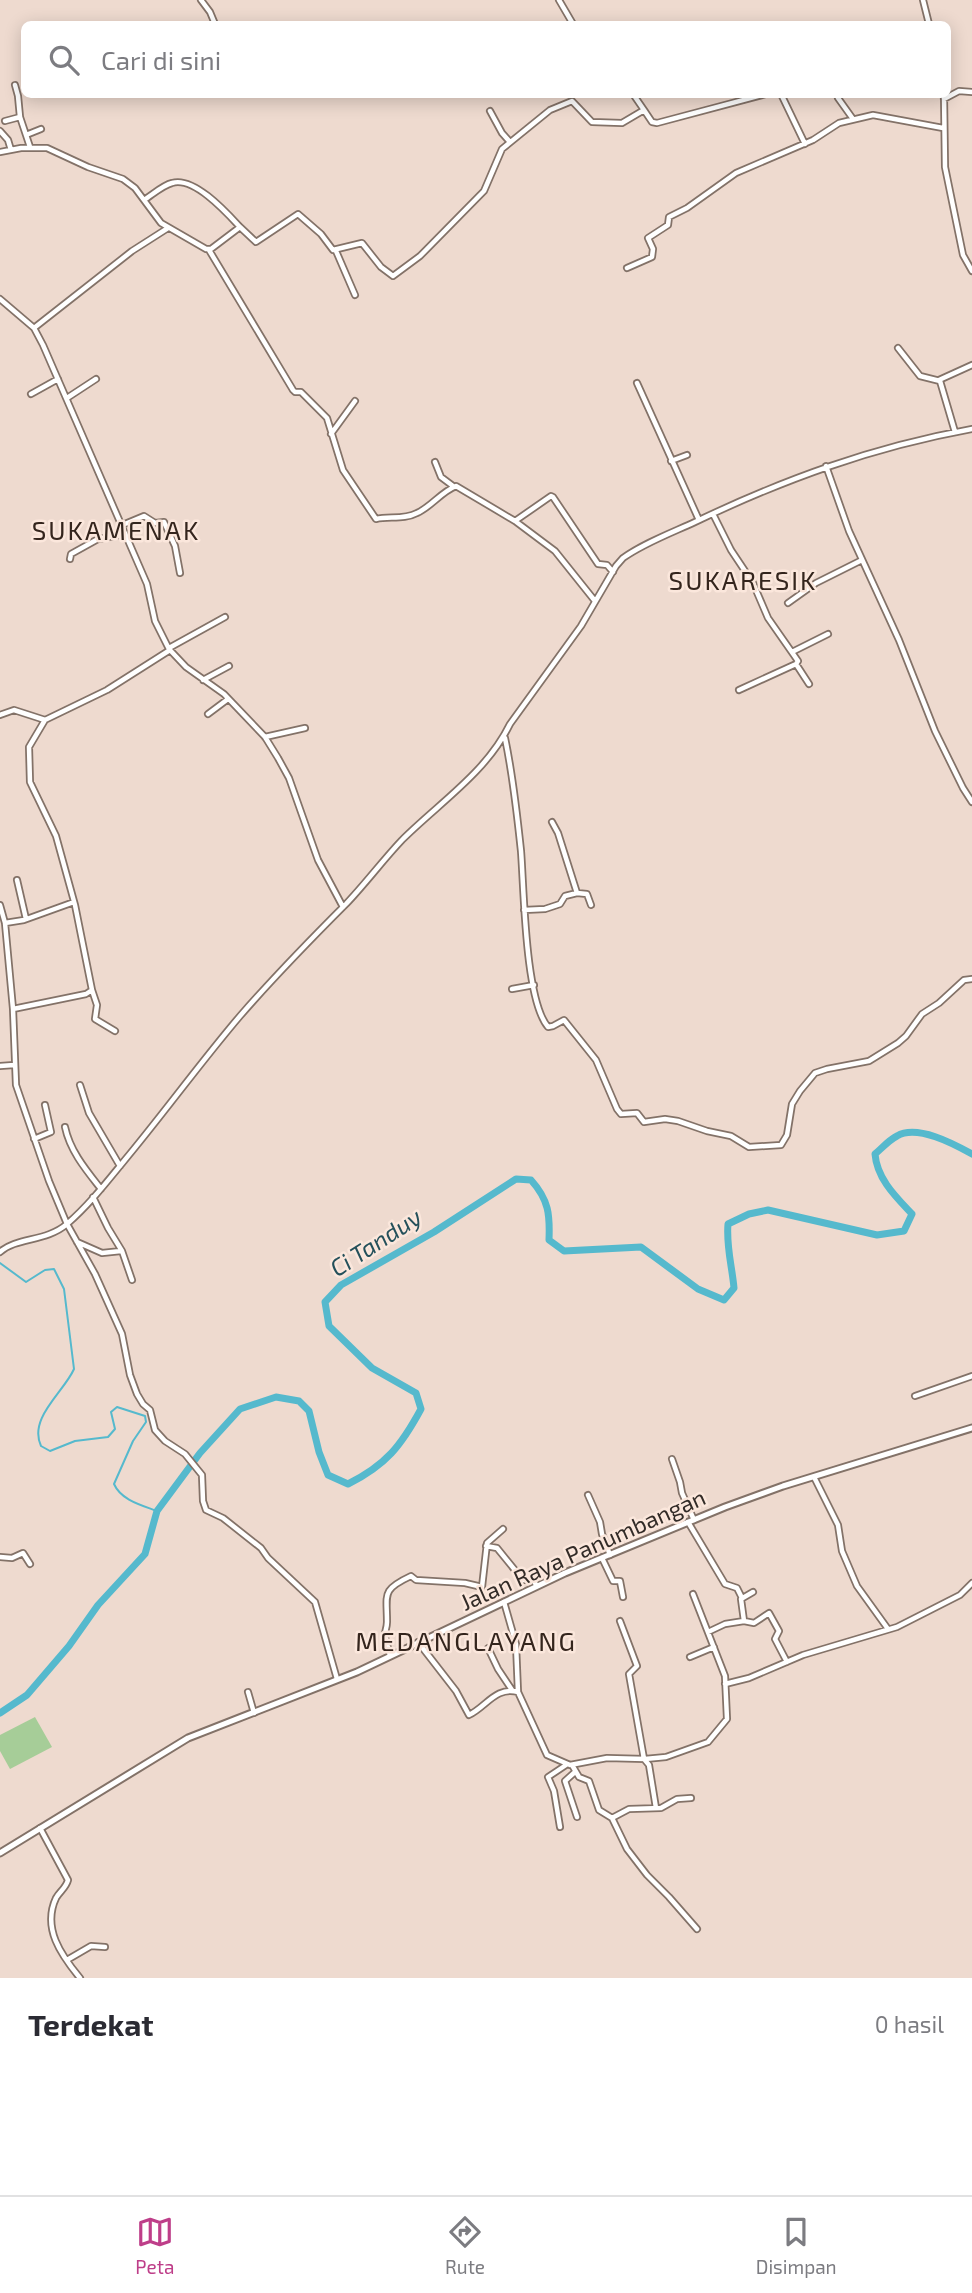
<!DOCTYPE html>
<html lang="id">
<head>
<meta charset="utf-8">
<style>
	:root { --surface:#fff; --page:#f7f7f7; --text:#2b2b33; --muted:#7c7c81; --line:#e1e1e2; --accent:#be3e89 }
	body { margin:0; font-family:"Exo 2",sans-serif; background:var(--page); color:var(--text) }
	.list { margin:0; padding:0; list-style:none }
	h2 { display:flex; justify-content:space-between; align-items:center; height:91px; margin:0; padding:0 28px; font-size:30px }
	h2 small { font-size:23px; font-weight:400; color:var(--muted) }
	.icon { flex:none; width:38px; height:38px; fill:none; stroke:currentColor; stroke-width:2; stroke-linecap:round; stroke-linejoin:round }
	.map { position:relative; flex:none; width:972px; height:1978px; overflow:hidden }
	.search { position:absolute; background:var(--surface); box-shadow:0 4px 18px #0003; left:21px; right:21px; top:21px; height:77px; display:flex; align-items:center; gap:18px; box-sizing:border-box; padding:0 24px; border-radius:10px; color:var(--muted); font-size:26px }
	.sheet { height:217px; background:var(--surface) }
	nav { display:flex; justify-content:space-around; align-items:center; box-sizing:border-box; height:98px; border-top:2px solid var(--line); background:var(--surface); font-size:19px; color:var(--muted) }
	nav a { display:grid; justify-items:center; gap:4px }
	nav .on { color:var(--accent) }
	.map>svg:first-child { display:block }
	.green { fill:#a6cd98 }
	.lines { fill:none; stroke-linecap:round; stroke-linejoin:round }
	.stream { stroke:#55b9cd; stroke-width:2 }
	.river { stroke:#55b9cd; stroke-width:7 }
	.minor-casing { stroke:#837268; stroke-width:8 }
	.secondary-casing { stroke:#837268; stroke-width:9 }
	.minor { stroke:#fff; stroke-width:4.5 }
	.secondary { stroke:#fff; stroke-width:5 }
	.labels { text-anchor:middle; stroke-width:5; stroke-linejoin:round; paint-order:stroke }
	.street-label { font-size:23px; fill:#322b27; stroke:#fbe7dc }
	.water-label { font-size:24px; font-style:italic; fill:#24505a; stroke:#fbe7dc }
	.quarter-label { font-size:26px; letter-spacing:2px; fill:#34251d; stroke:#fbe7dc }
</style>
</head>
<body>
<div class="map">
<svg width="972" height="1978" viewBox="0 0 972 1978">
	<rect width="100%" height="100%" fill="#eedacf"/>
	<path class="green" d="M35,1717l17,30 -42,22 -10,-18v-16z"/>
	<g class="lines">
		<path class="stream" d="M0,1263l26,19 19,-12 9,-1 10,20 10,80c-10,23 -46,49 -33,77l9,5 25,-10 33,-4 7,-8 -4,-17 6,-5 28,9 1,6 -13,19 -19,43c7,16 27,21 43,27"/>
		<path class="river" d="M0,1713l27,-18 42,-49 29,-41 47,-51 12,-43 43,-58 40,-44 36,-12 23,4 10,10 10,41 9,23 20,9c38,-19 53,-38 73,-75l-5,-16 -44,-25 -43,-42 -4,-24 16,-17 93,-53 82,-53 15,1c18,20 19,35 18,60l15,11 77,-4 57,42 26,11 10,-12c-2,-22 -8,-42 -6,-64l21,-10 19,-4 109,25 27,-4 8,-17c-16,-17 -35,-35 -37,-60 7,-6 14,-14 22,-18 20,-12 57,8 75,18"/>
		<g class="minor-casing">
			<path id="minor" d="M201,0l9,12 5,12
				M559,0l14,24
				M923,0l6,24
				M15,85l3,11 2,21 10,30
				M633,94l11,16
				M781,94l24,50
				M944,94l1,73 18,88 9,16
				M838,98l15,21
				M944,99l15,-8 13,1
				M490,111l12,22 8,9
				M5,121l15,-4
				M0,131l8,9 3,10
				M26,135l15,-6
				M0,152l21,-4h26l41,19 35,12 12,9 26,35 45,26h5l29,-22 16,15 42,-28 23,20 12,16 29,-7 19,24 12,9 27,-20 64,-65 18,-42 48,-39 22,-9 20,21 30,1 22,-13 8,12 5,1 109,-29
				M144,200c8,-5 19,-15 28,-17 22,-7 55,30 68,44
				M209,250l84,140 2,2h6l26,26 16,52 33,49c13,-3 28,1 41,-6 14,-6 24,-21 39,-27l59,35 40,30 40,50
				M336,251l19,44
				M627,268l25,-11 1,-8 -5,-11 20,-13 1,-8 18,-9 49,-35 77,-33 26,-17 34,-8 70,13
				M0,299l34,29 9,17 104,239 8,37 14,28 17,18 38,27 41,43 13,21 11,20 29,82 25,47
				M34,328l98,-77 36,-23
				M898,348l22,28 20,5 15,51
				M939,380l33,-15
				M637,383l62,137
				M31,394l27,-15
				M67,398l29,-19
				M331,434l24,-33
				M671,461l16,-6
				M435,462l6,15 12,9
				M826,466l23,65 50,109 36,91 28,57 9,14
				M713,514l18,36 22,33 15,35 30,43 -2,3 -57,26
				M515,521l36,-25 2,1 45,67 9,1 6,7
				M120,526l24,-10 11,7 9,-1 11,24 5,27
				M70,559l1,-5 27,-15 26,-5
				M788,603l28,-20 46,-23
				M169,648l56,-31
				M170,650l-63,40 -62,30 -16,27 1,35 26,54 19,69 17,85 -6,4 -73,15 3,76 33,96 18,43 28,50 27,60 8,41 7,19 6,10 7,6 5,20 10,11 20,13 17,21 1,26 3,9 17,8 38,30 7,10 47,44 22,77
				M792,652l36,-18
				M796,664l13,20
				M203,680l26,-14
				M208,714l20,-15
				M0,715l14,-5 31,10
				M265,737l40,-9
				M505,738c8,38 12,75 16,113 3,38 4,149 27,176l5,-1 11,-6 32,40 21,49 4,5 16,-1 7,9 21,-3 13,2 29,10 24,5 18,11 32,-2 6,-10 5,-31 8,-13 15,-18 12,-4 42,-8 29,-18 8,-7 16,-22 17,-11 25,-23 8,-1
				M552,822l6,11 19,60
				M17,880l9,39
				M0,905l5,18
				M524,910l21,-1 15,-5 5,-8 12,-3 10,1 4,11
				M512,989l22,-4
				M92,990l5,15 -2,14 20,12
				M13,1009l-8,-86 19,-3 50,-18
				M0,1066l14,-1
				M80,1085l9,28 31,53
				M65,1127c5,24 21,43 36,62
				M34,1139l17,-7 -6,-27
				M93,1197l15,31 14,23 10,29
				M77,1242l25,11 19,-2
				M0,1252c17,-15 46,-10 67,-28 21,-18 39,-41 57,-63 40,-48 76,-98 116,-145 34,-39 70,-76 106,-112 20,-21 37,-44 56,-64 37,-37 84,-67 108,-116l71,-98 35,-60 7,-8c21,-15 48,-25 72,-36 90,-43 178,-75 277,-93
				M915,1396l57,-20
				M672,1459l8,23 2,11 12,27
				M814,1477l24,48 4,26 15,35 31,43
				M588,1495l12,27 2,12 8,21
				M688,1522l37,62 12,4 5,10
				M486,1546l11,2 26,32h10l4,6
				M0,1557l12,1 11,-5 7,11
				M602,1558l11,23h7l3,16
				M504,1602l12,42 2,48 29,63 23,10 37,-7 38,1 21,-2 42,-15 19,-23 -2,-43 -32,-82
				M620,1621l17,45 -8,8 15,85 5,6 7,43
				M744,1621l10,2 15,-10 10,18 -4,8 12,23
				M708,1632l17,-8 19,-3 -3,-22 12,-7
				M418,1642l38,49 13,24c17,-8 27,-29 49,-23
				M488,1648l10,21 14,21
				M390,1656c-1,-7 -5,-16 -5,-23 1,-4 2,-7 2,-11 0,-28 -6,-32 24,-46l5,4 49,3 17,4 5,-44 16,-14
				M690,1657l24,-10
				M725,1684l24,-6 54,-23 94,-28 63,-32 12,-12
				M248,1692l6,21
				M572,1765l7,12 10,4 10,29 13,8 15,31 20,26 22,22 28,32
				M575,1772l-10,9 12,36
				M612,1818l17,-9 32,-1 16,-9 14,-1
				M560,1827l-6,-36 -6,-14 18,-12
				M40,1828l28,52c-2,8 -8,11 -12,18 -14,30 5,57 24,80
				M67,1960l24,-14 14,1"/>
		</g>
		<g class="secondary-casing">
			<path id="secondary" d="M0,1853l188,-115 169,-66 208,-99 160,-66 58,-21 189,-58"/>
		</g>
		<use href="#minor" class="minor"/>
		<use href="#secondary" class="secondary"/>
	</g>
	<g class="labels">
		<g class="street-label">
			<text transform="translate(583 1550) rotate(-24)" y="8">Jalan Raya Panumbangan</text>
		</g>
		<g class="water-label">
			<text transform="translate(376 1243) rotate(-33)" y="8">Ci Tanduy</text>
		</g>
		<g class="quarter-label">
			<text x="116" y="540">SUKAMENAK</text>
			<text x="743" y="590">SUKARESIK</text>
			<text x="466" y="1651">MEDANGLAYANG</text>
		</g>
	</g>
</svg>
<div class="search"><svg class="icon" aria-label="search" viewBox="0 0 24 24"><circle cx="10" cy="10" r="6"/><path d="M15 15l6 6"/></svg>Cari di sini</div>
</div>
<section class="sheet">
<h2>Terdekat<small>0 hasil</small></h2>
<ul class="list">
</ul>
</section>
<nav>
<a class="on"><svg class="icon" aria-label="map" viewBox="0 0 24 24"><path d="M3 6l6-2 6 2 6-2v14l-6 2-6-2-6 2zM9 4v14M15 6v14"/></svg>Peta</a>
<a><svg class="icon" aria-label="directions" viewBox="0 0 24 24"><path d="M12 3l9 9-9 9-9-9zM9 14v-3h6M13 9l2 2-2 2"/></svg>Rute</a>
<a><svg class="icon" aria-label="saved" viewBox="0 0 24 24"><path d="M7 4h10v16l-5-4-5 4z"/></svg>Disimpan</a>
</nav>
</body>
</html>
